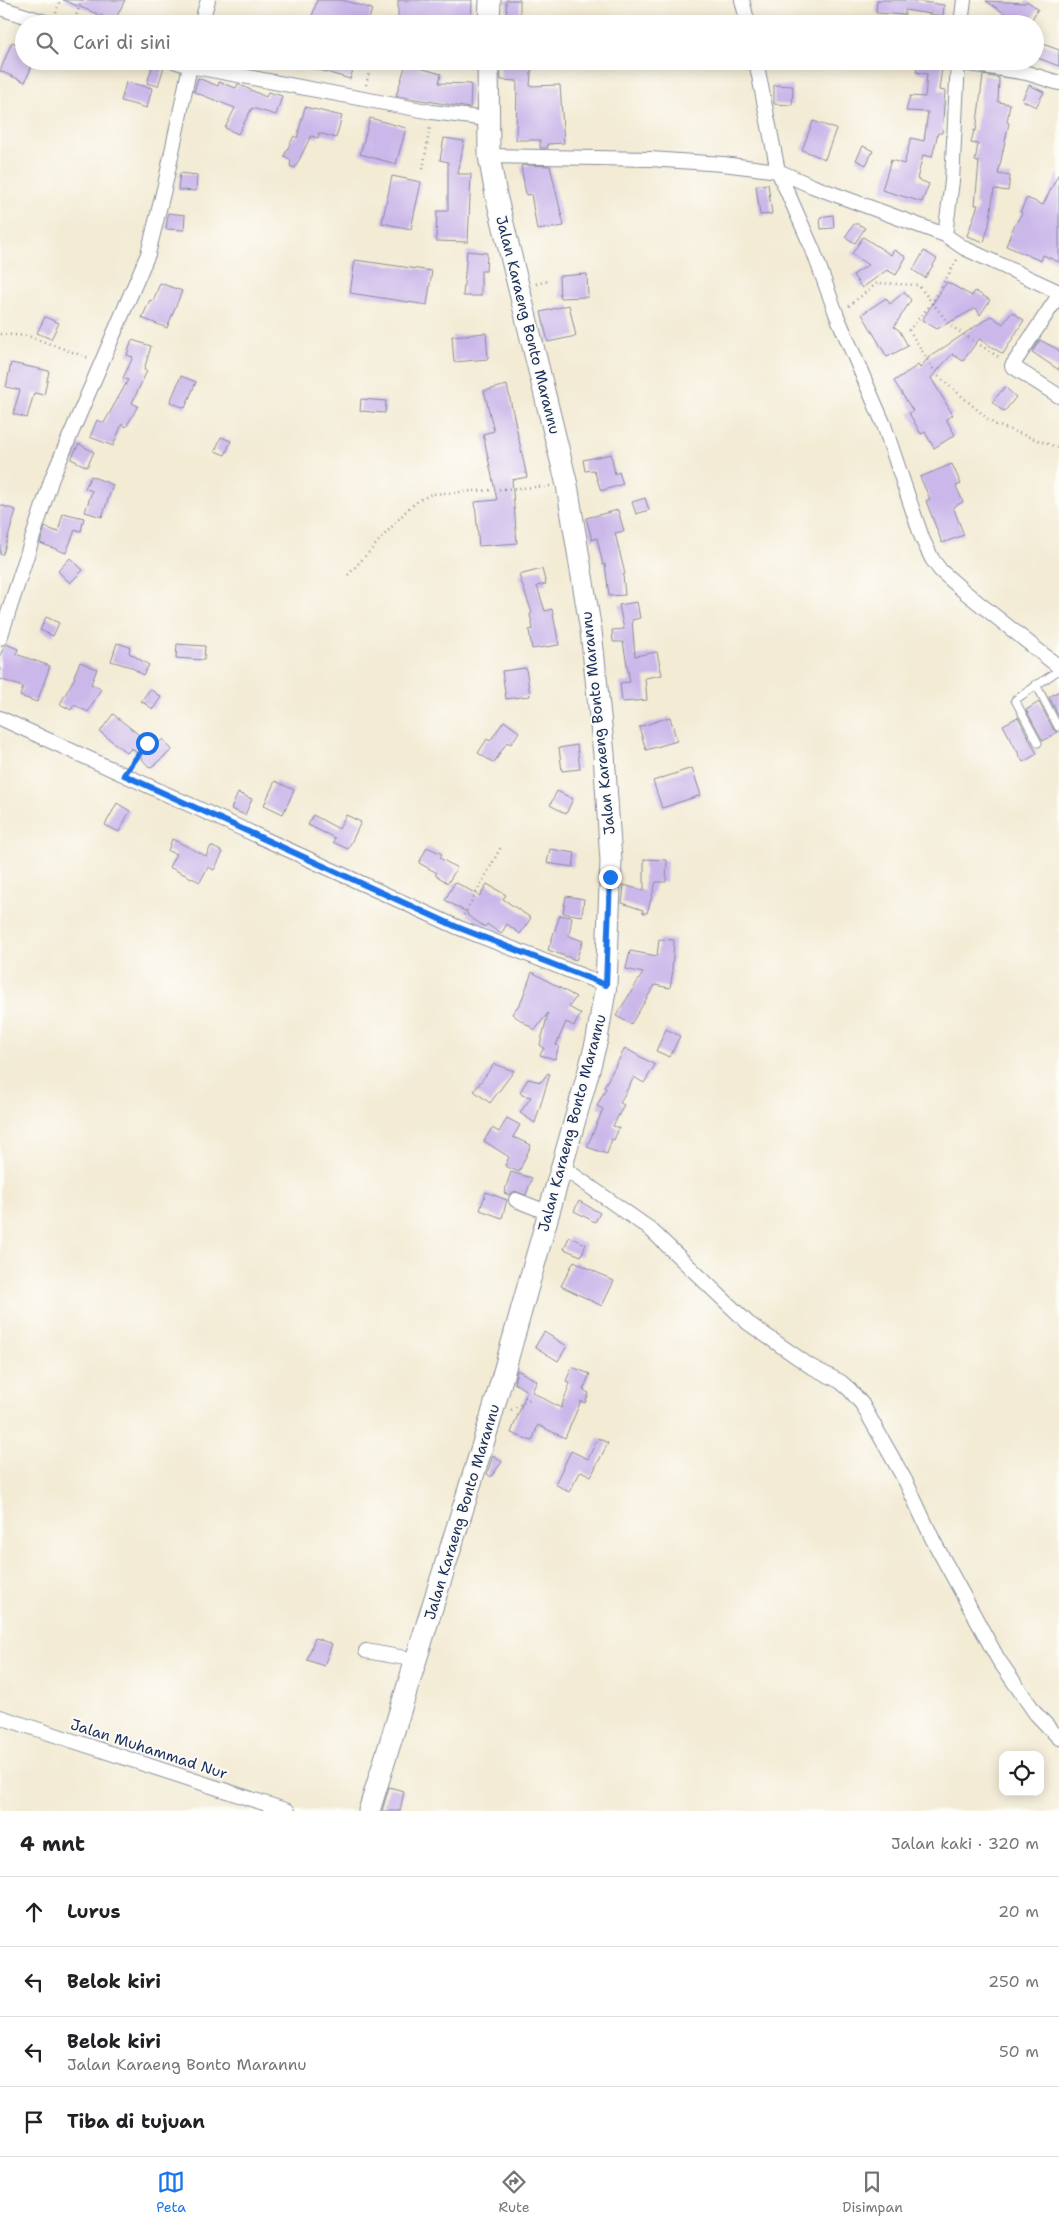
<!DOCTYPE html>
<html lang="id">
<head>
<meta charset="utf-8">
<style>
	:root { --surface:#fff; --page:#f2f2f2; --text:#202124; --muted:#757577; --line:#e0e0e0; --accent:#1a73e8 }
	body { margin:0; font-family:"Shantell Sans",sans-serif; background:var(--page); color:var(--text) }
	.controls { position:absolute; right:15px; bottom:15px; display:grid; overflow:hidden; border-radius:10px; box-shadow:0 2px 12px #0003 }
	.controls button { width:45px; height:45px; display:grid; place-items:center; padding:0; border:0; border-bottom:1px solid var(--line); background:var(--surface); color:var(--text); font:25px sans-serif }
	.stop { position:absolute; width:15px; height:15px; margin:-11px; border:4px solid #1a73e8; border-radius:50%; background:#fff }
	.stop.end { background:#1a73e8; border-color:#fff; box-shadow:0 1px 5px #0008 }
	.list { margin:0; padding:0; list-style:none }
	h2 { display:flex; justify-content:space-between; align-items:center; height:65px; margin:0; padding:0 20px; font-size:21px }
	h2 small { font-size:16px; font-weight:400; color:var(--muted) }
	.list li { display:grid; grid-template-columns:32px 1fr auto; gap:15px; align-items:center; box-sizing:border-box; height:70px; padding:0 20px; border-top:1px solid var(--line) }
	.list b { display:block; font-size:19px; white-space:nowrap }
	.list p { margin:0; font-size:16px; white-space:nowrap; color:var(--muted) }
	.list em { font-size:16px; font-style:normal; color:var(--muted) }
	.icon { flex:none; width:28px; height:28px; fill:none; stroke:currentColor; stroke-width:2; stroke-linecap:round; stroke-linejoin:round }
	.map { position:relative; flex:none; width:1059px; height:1811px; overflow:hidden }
	.search { position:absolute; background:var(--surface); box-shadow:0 2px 12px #0003; left:15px; right:15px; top:15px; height:55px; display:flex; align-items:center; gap:12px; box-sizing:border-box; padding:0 18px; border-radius:28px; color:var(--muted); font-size:19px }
	.sheet { height:345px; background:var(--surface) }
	nav { display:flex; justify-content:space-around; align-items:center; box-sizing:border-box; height:70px; border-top:1px solid var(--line); background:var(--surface); font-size:14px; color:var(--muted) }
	nav a { display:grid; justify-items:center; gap:2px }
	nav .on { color:var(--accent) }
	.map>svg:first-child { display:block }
	.building { fill:#cbb7ea }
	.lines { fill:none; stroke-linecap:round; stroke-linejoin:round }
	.lane-casing { stroke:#878d99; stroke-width:9 }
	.street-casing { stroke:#878d99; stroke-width:16 }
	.primary-casing { stroke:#878d99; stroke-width:23 }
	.path { stroke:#878d99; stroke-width:2.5; stroke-dasharray:1 4; stroke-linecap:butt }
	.lane { stroke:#fff; stroke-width:7 }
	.street { stroke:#fff; stroke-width:14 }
	.primary { stroke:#fff; stroke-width:21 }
	.route { stroke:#1a73e8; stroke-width:6 }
	.labels { text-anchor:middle; stroke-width:4; stroke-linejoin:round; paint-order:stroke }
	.street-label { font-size:15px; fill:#1b2f5e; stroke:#fdfcf7 }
</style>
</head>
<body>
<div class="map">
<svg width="1059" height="1811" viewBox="0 0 1059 1811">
	<rect width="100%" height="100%" fill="#fdfcf7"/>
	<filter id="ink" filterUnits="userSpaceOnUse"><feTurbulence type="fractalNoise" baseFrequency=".02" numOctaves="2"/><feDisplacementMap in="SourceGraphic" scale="10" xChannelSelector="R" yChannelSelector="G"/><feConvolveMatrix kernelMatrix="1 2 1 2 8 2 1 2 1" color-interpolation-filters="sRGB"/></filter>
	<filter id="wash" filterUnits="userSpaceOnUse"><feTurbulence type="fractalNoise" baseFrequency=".0096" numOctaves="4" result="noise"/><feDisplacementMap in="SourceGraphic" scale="20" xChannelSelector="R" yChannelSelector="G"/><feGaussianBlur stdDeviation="1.12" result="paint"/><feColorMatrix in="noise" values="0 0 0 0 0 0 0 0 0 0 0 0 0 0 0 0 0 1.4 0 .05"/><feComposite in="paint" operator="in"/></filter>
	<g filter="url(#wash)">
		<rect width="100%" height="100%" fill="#f3ebd4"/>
		<g id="blocks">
			<path class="building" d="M63,0h62l-12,24 -11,-8z
				M317,0h25l30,9 -4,15h-45l-12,-4z
				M398,0h74l-1,24h-20v-3l-53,3z
				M506,0h14v24h-13z
				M877,0h31l36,5 -1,11 -38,-6v5l-29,-2z
				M986,1l39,2 2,-2 11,8 -9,15h-8z
				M1035,41l24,9v16l-24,-9z
				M12,42l12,5v14h10l-9,21 -25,-11z
				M299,61h57l-6,18 -51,-15z
				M500,61h32l-2,25 30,-1 4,58 -17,1 1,4h-8v-8h-24l1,-59 -16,-1z
				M918,61h25l-4,29 6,1 -3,42h-4l-6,24 -9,-2 -6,24 12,5 -7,18 -40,-12 9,-30 13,4 7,-26 13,3 4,-29 -22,-1 4,-15 15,1 2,-23 -11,-2z
				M153,64l11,3 -6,19 -11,-3z
				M406,64l35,10 -2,9 32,1 -1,24 -74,-12z
				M983,75l16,3 -1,24 12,2 -3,18 2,1 -11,51 12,2 -2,15 -14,-2 -5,36 -5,17 -17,-6 11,-31h-3l4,-43 -4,-1 3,-17 -7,-1 3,-13 2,1z
				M198,78l20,8 1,-4 17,6 2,-4 28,13 2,-5 14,4 -6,19 -24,-7 -14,26 -13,-6 10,-20 -41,-16z
				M126,82l26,6 -5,20 -26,-7z
				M774,85l19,1 -1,19 -18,-1z
				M1029,85l15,7 -8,15 -14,-7z
				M305,107l37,9 -6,22 -17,-5 -1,5 -7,-2 -16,32 -5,-2 1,-6 -7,-4 10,-20 3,2z
				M370,118l36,10 -10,36 -36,-10z
				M813,121l23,8 -11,30 -23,-9z
				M444,138l20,3 -6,33h13l-3,68 -32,-1 1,-30h11v-49l-8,-2z
				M863,146l10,5 -7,14 -10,-5z
				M526,165l24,1 14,60 -27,4 -6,-36 -5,1 -5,-29z
				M180,173l17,2 -1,16 -18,-1z
				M1059,173v89l-16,-7 -2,6 -35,-15 7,-18 9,-15 -2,-1 7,-14 16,7z
				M392,176l29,6 -10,47 -29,-6z
				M768,184l4,30 -12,1 -4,-29z
				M168,213l17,2 -1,15 -18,-1z
				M833,215l1,13 -13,1 -1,-12z
				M854,224h4l7,4 -10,15 -10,-6z
				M863,237l28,18 3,-5 12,7 -10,18 -9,-5 -25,18 -9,-13 15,-10 -16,-11z
				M467,251l20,2 -1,18h-5v25h-18z
				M924,251l13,8 -12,19 -12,-8z
				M355,260l77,11 -5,34 -77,-12z
				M587,274l1,23 -28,1 -1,-22z
				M947,282l25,14 3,-5 15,9 -10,15 -4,-7 -39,21 -15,-9z
				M160,283l22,8 -15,37 -25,-10 8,-18 3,1z
				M904,292l7,8 -17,27 5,3 9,16 -21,11 -25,-43 24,-16 4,6z
				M569,305l7,31 -28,6 -7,-30z
				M1012,312l12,8 -21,34 -24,-15 -16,22 -11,-7 -21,24 22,37 -7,4 9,16 -21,13 -9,-16 -4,2 -12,-21 4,-2 -19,-30 24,-16 2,3 8,-10 63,-42 12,8z
				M45,317l14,6 -8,16 -14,-6z
				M486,333l2,26 -34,3 -2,-26z
				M132,340l19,6 -7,24 3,1 -15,32 6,3 -12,21 -4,-3 -9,22 -23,-9 7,-17 7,3 24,-43 -5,-2 10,-21 -6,-2z
				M1040,340l19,10v20l-27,-18z
				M11,363l38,8 -5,24 -10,-2 -7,25 -14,-4 7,-24 -14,-3z
				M181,376l15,6 -11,26 -15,-6z
				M507,385l20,92 -15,3 5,63 -38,3 -4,-44 22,-2 -14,-66 11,-3 -10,-40z
				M1005,387l11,10 -12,15 -12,-10z
				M361,399l25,2 -1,12 -25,-2z
				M221,437l10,4 -6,14 -10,-4z
				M79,444l15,8 -7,15 -16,-8z
				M611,454l4,20 4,-2 4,12 -22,7 -7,-21 -9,1 -2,-11z
				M952,464l9,20 -5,2 7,16 -10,5 11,28 -22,8 -16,-42 4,-2 -10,-22z
				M91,476l22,9 -11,32 -17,-5 7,-21 -7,-3z
				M645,498l4,12 -13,4 -4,-12z
				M0,505l16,5 -13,44h-3z
				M618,510l6,21 -9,2 10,41 -2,1 2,20 -16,1 -4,-32 -2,1 -6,-27 -5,2 -6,-22z
				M63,513l21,5 -3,13 -6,-1 -9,23 -26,-10 5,-16 13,5z
				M70,558l13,12 -13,13 -12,-12z
				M542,569l4,15 -9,2 8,25 7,-2 7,36 -27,4 -3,-19 4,-1 -3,-15 2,-1 -13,-38z
				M637,602l3,16 -8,2 3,36 22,-4 5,23 -17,3 2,22 -25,2 -2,-19 10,-1 -7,-40h-10l-1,-12 12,-1 -5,-24z
				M46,617l13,6 -6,13 -13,-6z
				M117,643l13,4 -1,6 20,12 -6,10 -12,-8 -20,-6z
				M6,644l12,5 -2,5 34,12 -13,36 -17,-6 3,-9 -23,-8v-24z
				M177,644l28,2 -1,14 -28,-2z
				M80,662l17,7 -6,15 10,5 -13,23 -14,-7 -3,5 -11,-6 15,-27 -1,-1z
				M526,668l4,28 -24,3 -4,-28z
				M150,689l11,8 -8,12 -12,-8z
				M1059,691v26l-10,-20z
				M1039,702l14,27 4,3 -14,9 -17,-31z
				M113,714l41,33 9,-8 9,11 -22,18 -18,-20 -5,5 -27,-21z
				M670,717l7,24 -31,9 -7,-23z
				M1018,717l19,37 -14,8 -20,-37z
				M504,721l15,11 -8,12 -4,-2 -13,21 -16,-10 9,-14 3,2z
				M577,745l3,24 -18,2 -3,-23z
				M692,768l9,27 -39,13 -9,-27z
				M275,781l19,9 -11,24 -19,-9z
				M557,791l16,8 -7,15 -16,-9z
				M238,793l14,6 -7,16 -14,-6z
				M117,803l13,8 -11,21 -14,-7z
				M313,815l26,14 7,-14 15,7 -13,27 -15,-7 2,-4 -27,-13z
				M172,839l34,17 5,-10 12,6 -9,18 -6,-3 -8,15 -31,-15 7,-13 -8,-3z
				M427,847l15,7 -2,4 17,10 -9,15 -13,-8 2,-2 -18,-10z
				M550,849l25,4 -2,14 -26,-4z
				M644,859l23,1 -1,22h-10l-9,31h-4v-3l-21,-7 2,-18 20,6z
				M455,882l25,14 7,-12 19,11 -3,4 28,19 -11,16 -13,-10 -6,10 -14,-10 -2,3 -18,-12 1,-2 -23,-13z
				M566,896l18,3 -2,17 -19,-3z
				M560,915l12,2 -3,19 14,5 -7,19 -28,-10z
				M659,939l15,1 -2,30h1l-3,18 -15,-3 -24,39 -15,-8 27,-43 -17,-4 4,-18 27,5z
				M532,972l44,25 -7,10 12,7 -7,12 -8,-4 -10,23 3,1 -4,13 -15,-4 4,-7 -4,-3 8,-32 -13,17 -23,-16 9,-12z
				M666,1029l14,7 -10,21 -14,-6z
				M625,1048l30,17 -11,18 -10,-6 -14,26 4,2 -11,21 6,2 -5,12 -2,-1 -5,15 -20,-7 16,-38 -6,-3 9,-18 -2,-1z
				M494,1064l20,7 -24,32 -16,-12z
				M548,1073l2,1 -15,49 -15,-10 11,-16 -9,-2 -2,-3 8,-13 13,3z
				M507,1118l13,7 -7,12 18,8 -12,27 -14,-6 4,-9 -25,-16 8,-13 7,4z
				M511,1172l21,6 -6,17 -11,-4 -6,4 -5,-2z
				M486,1192l21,8 -5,18 -22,-8z
				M579,1201l21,12 -5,9 -21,-11z
				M569,1237l17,7 -5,12 -17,-7z
				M574,1261l40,20 -12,25 -41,-20z
				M544,1332l23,14 -9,15 -23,-14z
				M572,1367l18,7 -7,16 6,3 -4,10 -4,-2 -16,37 -27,-13 -6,16 -21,-8 16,-42 -13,-8 3,-13 20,11 -5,11 29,16 9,-25 -4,-2z
				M598,1438l10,5 -17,33 -10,-5 -12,21 -14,-8 16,-33 17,8z
				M493,1455l9,7 -11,15 -4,-3z
				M315,1638l17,6 -8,22 -17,-6z
				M389,1787l15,4 -4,20h-18z"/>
		</g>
	</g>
	<g filter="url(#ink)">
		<use href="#blocks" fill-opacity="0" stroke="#878d99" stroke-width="1"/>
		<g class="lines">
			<g class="lane-casing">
				<path id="lane" d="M1036,684l22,43
					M1038,743l-23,-43 44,-30"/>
			</g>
			<g class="street-casing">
				<path id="street" d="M742,0l6,24
					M0,8l51,16
					M201,24l7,-24
					M961,24l3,-24
					M174,61l16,5 242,46 55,7
					M756,61l22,110 35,79 24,66 47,109 38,113 10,21 9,12 25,22 93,74
					M957,62l70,11 32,10
					M489,156l161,3 73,5 55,7 34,15 133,49 19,13 95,44
					M945,235l7,-54 6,-120
					M1059,295l-47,71 47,30
					M0,638l52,-160 96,-224 17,-69 26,-124
					M0,718l457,209 149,58
					M562,1167l88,62 98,94 62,43 31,16 9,8 12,14 44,78 27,58 65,119 38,55 23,24
					M516,1200l33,13
					M366,1651l50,9
					M0,1717l288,94"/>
			</g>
			<g class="primary-casing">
				<path id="primary" d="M489,24l1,-24
					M369,1811l121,-390 99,-351 8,-31 9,-54 5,-124 -7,-107 -13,-123 -24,-146 -71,-290 -7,-39 -1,-95"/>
			</g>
			<path class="path" d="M56,13l4,-13
				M73,24l9,-24
				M366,85l5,-21
				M423,169l7,-43
				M957,260l-25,43 -23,27 28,45 57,49 65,24
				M536,284l13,-3
				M849,306l28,-23 41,2 33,41 49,32
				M0,334l28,2 61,22
				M348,575l59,-65 11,-9 13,-7 119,-8
				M132,763l15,-20
				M464,915l37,-68
				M511,1410l19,-11"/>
			<use href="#lane" class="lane"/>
			<use href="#street" class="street"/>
			<use href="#primary" class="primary"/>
		</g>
	</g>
	<g class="lines" filter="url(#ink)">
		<path class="route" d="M147,743l-23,32 333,152 149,58 4,-108"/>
	</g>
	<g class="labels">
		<g class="street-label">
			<text transform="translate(528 325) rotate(76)" y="5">Jalan Karaeng Bonto Marannu</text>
			<text transform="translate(598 723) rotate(-96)" y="5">Jalan Karaeng Bonto Marannu</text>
			<text transform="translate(572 1123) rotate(-75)" y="5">Jalan Karaeng Bonto Marannu</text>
			<text transform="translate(462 1512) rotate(-73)" y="5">Jalan Karaeng Bonto Marannu</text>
			<text transform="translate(149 1749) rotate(18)" y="5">Jalan Muhammad Nur</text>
		</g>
	</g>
</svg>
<div class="controls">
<button><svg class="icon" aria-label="locate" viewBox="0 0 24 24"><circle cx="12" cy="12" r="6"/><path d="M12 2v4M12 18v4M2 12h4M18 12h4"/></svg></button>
</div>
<div class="stop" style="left:147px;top:743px"></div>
<div class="stop end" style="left:610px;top:877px"></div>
<div class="search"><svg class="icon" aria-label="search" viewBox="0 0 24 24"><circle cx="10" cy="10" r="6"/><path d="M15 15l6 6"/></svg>Cari di sini</div>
</div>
<section class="sheet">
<h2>4 mnt<small>Jalan kaki · 320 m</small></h2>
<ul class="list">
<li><svg class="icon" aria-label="ahead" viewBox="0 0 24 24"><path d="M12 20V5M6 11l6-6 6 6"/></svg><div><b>Lurus</b></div><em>20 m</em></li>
<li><svg class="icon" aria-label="left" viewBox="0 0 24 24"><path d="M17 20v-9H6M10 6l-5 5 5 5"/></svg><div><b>Belok kiri</b></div><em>250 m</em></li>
<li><svg class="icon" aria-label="left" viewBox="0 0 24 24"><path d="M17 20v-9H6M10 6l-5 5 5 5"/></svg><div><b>Belok kiri</b><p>Jalan Karaeng Bonto Marannu</p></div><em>50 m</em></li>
<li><svg class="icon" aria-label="arrive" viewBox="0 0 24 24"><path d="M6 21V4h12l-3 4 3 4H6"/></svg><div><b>Tiba di tujuan</b></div></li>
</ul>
</section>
<nav>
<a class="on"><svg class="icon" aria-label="map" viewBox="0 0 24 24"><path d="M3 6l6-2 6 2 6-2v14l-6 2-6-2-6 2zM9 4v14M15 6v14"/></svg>Peta</a>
<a><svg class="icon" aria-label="directions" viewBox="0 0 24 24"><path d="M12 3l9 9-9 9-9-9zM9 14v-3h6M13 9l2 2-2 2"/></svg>Rute</a>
<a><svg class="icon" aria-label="saved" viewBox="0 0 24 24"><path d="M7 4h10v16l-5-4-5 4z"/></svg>Disimpan</a>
</nav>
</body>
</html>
